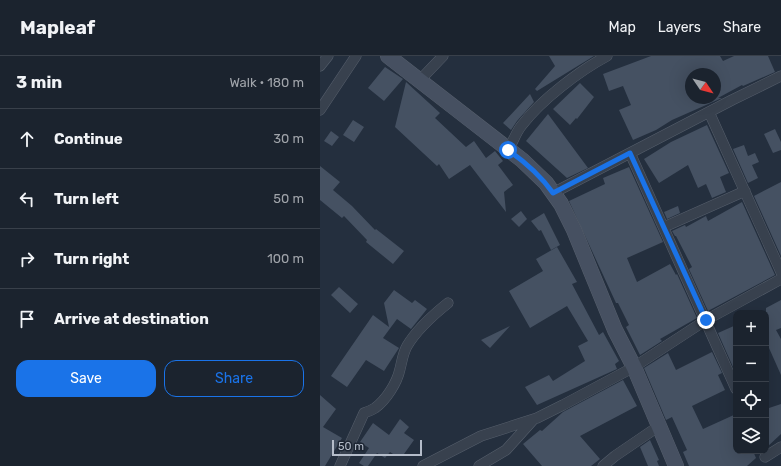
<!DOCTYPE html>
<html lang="en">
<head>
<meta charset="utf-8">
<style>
	:root { --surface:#1b232e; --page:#242b36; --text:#f1f3f6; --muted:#a0a4aa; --line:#39404a; --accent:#1a73e8 }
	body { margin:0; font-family:Rubik,sans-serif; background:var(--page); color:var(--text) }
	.controls { position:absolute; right:12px; bottom:12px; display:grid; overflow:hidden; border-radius:8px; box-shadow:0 4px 16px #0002 }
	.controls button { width:36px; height:36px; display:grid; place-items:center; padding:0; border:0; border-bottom:1px solid var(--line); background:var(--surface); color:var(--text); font:20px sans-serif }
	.compass { position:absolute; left:365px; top:12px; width:36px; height:36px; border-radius:50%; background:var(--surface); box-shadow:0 4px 16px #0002; rotate:125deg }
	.scale { position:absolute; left:12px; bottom:10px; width:90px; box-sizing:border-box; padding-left:4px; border:2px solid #b4bcc9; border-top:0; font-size:11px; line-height:14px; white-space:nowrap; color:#b4bcc9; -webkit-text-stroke:3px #1d2633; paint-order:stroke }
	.stop { position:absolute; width:12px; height:12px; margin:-9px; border:3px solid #1a73e8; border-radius:50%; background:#fff }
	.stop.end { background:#1a73e8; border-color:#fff; box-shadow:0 1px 4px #0008 }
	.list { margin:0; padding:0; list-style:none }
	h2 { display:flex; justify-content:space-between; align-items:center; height:52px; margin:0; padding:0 16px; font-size:17px }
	h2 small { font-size:13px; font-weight:400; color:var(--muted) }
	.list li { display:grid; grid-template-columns:26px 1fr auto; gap:12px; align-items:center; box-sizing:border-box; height:60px; padding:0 16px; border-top:1px solid var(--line) }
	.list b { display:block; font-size:15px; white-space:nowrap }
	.list em { font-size:13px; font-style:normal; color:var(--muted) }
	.actions { display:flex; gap:8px; padding:12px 16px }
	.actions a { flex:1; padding:9px 0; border:1px solid var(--accent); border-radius:12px; text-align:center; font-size:14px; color:var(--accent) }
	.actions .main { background:var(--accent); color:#fff }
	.icon { flex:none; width:22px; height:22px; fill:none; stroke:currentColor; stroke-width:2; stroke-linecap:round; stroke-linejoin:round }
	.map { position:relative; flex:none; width:461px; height:410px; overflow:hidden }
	header { display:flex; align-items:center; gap:24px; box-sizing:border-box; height:56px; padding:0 20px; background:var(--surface); border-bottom:1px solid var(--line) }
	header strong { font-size:19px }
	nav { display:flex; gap:22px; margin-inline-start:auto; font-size:14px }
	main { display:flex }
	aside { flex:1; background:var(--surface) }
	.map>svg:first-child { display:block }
	.building { fill:#455162; fill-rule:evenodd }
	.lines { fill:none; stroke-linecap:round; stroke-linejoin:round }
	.street-casing { stroke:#565f6c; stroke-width:11 }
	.secondary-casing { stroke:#565f6c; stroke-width:16 }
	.street { stroke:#38414e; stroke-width:10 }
	.secondary { stroke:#465061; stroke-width:15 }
	.route { stroke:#1a73e8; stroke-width:5 }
</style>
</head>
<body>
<header>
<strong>Mapleaf</strong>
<nav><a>Map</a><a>Layers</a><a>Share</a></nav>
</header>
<main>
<aside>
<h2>3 min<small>Walk · 180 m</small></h2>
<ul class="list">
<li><svg class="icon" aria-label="ahead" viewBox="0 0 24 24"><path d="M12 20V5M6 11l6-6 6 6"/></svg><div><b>Continue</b></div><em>30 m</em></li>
<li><svg class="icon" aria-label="left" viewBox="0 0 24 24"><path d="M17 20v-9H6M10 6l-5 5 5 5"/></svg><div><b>Turn left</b></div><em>50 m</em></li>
<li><svg class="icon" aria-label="right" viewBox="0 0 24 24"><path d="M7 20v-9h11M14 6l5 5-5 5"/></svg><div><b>Turn right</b></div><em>100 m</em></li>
<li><svg class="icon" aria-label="arrive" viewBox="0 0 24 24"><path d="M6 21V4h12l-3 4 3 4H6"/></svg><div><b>Arrive at destination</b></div></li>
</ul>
<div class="actions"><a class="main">Save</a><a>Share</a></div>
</aside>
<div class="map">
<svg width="461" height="410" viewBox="0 0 461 410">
	<rect width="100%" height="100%" fill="#242f3e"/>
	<path class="building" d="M229,0h45l-57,35 -2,-2 20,-23z
		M331,0h69l3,5 11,-5h34l7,16 -32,14 -1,-1 -24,13h4l-50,22 -16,10 -23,10 -14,-30 12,-5 -8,-19 -14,5 -6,-17zM371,18h24v24h-24z
		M65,11l18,12 -19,22 -16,-13z
		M86,26l34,31 -5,5 31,29 8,-6 12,17 9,-7 8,10 -5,4 15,20 -9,7 2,20 -36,-47 -21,14 -10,-15 -2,2 -42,-39z
		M260,27l14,14 -17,22 -1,-1 -6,7 -17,-16z
		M210,38l4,8 -17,19 -6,9 -8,-7z
		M228,58l40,54 -21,10 -41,-37z
		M33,64l11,7 -10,15 -11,-7z
		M387,69l22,48 -9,4 6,15 -14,6 -6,-14 -8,4 -10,-23 -29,18 -15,-24 27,-17z
		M455,73l6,13v8l-8,3 -9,-19z
		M11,75l8,6 -7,9 -8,-5z
		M424,89l4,11 7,-3 4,9 -7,3 6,13 -10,5 -15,-34z
		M0,110l20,16 -7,8 19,16 23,24 1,-1 28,22 -11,13 -27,-22 1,-2 -23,-24 -2,2 -22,-18z
		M309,111l34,75 -36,16 10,24 33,-18 6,11 1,-1 20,44 -37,21 2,2 -22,14 -14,-28 3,-2 -11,-22h-2l-47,-102 36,-17 -2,-6z
		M461,126v74l-27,-60z
		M422,146l33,73 -67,36 -19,-42 3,-2 -16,-31h-1l-3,-5 13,-6 1,2 20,-11 2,5z
		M358,150l2,7 -13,6 -3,-7z
		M201,155l6,8 -8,8 -8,-8z
		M224,157l16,32 -9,5 -10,-20 -2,1 -8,-10z
		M237,191l20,35 -5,2 27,51 4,-3 16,29 -4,3 2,5 -80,36 -12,-18 24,-12 4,6 32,-20 -7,-15 10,-5 -21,-35 -37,22 -21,-37 34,-20 -7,-12z
		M19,231l19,17 -8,9 -19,-18z
		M74,234l18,13 3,-3 12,9 -16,20 -14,-10 -14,19 16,10 -15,23 -18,-11 -19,27 -16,-11 42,-61 16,12 -5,-24z
		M461,244v28l-5,2 5,9v36l-12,-27 -3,2v-42z
		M416,269v41l-3,1 -15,-34z
		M190,270l-20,22 -9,-8z
		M392,296l10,21 -4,2 7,15 -33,16 11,23 33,-15v37h17l3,7 -9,8h-58l-6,-14 4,-2 -15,-33 -6,3 -22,-52 24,-15 8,17z
		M303,324l14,26 -57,30 20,23 -9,7h-49l-19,-22 17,-14 2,1 21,-19z
		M0,339l16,14 -13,18 19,11 -17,28h-5z
		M461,348v30l-15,14v-39z
		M80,363l9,8 -5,6 10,7 -10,14 -5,1 -6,-1 -3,-2 -5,6 -8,-5 -9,13h-4l-5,-3 10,-15 -9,-6 13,-19 16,12z
		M330,384l9,20 -2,1 2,5h-11l-8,-19z"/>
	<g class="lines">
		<g class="street-casing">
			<path id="street" d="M0,10l8,-10
				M100,24l23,-24
				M0,54l36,-54
				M389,56l72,160
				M188,94c5,-8 8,-18 14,-25 19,-25 57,-54 85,-69
				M310,97l106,236
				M233,137l179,-93 49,-24
				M344,171l81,-36
				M445,401l16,-10
				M20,410l24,-53c3,-1 8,-3 11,-5 11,-8 22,-25 25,-39 2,-8 3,-16 7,-23 10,-17 26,-31 41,-43
				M103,410l58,-30 56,-18 26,-13 71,-38 72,-47 75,-41
				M159,410l27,-16 27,-30
				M283,410l12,-10 44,-30"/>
		</g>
		<g class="secondary-casing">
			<path id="secondary" d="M68,0l134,104 24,23 15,21 13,26 41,100 19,37 42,99"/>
		</g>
		<use href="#street" class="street"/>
		<use href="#secondary" class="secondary"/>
	</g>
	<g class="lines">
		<path class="route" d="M188,94c17,12 33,26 45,43l77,-40 76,167"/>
	</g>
</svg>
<div class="controls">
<button>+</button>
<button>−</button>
<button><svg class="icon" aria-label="locate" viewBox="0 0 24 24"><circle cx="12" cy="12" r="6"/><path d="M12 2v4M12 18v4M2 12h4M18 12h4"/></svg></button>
<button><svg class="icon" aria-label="layers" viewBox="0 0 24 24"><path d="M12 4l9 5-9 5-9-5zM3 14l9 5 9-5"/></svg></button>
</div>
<svg class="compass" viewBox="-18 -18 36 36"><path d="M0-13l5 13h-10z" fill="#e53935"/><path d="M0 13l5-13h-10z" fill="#a0a4aa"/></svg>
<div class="scale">50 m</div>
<div class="stop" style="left:188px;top:94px"></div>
<div class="stop end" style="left:386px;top:264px"></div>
</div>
</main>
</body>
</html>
